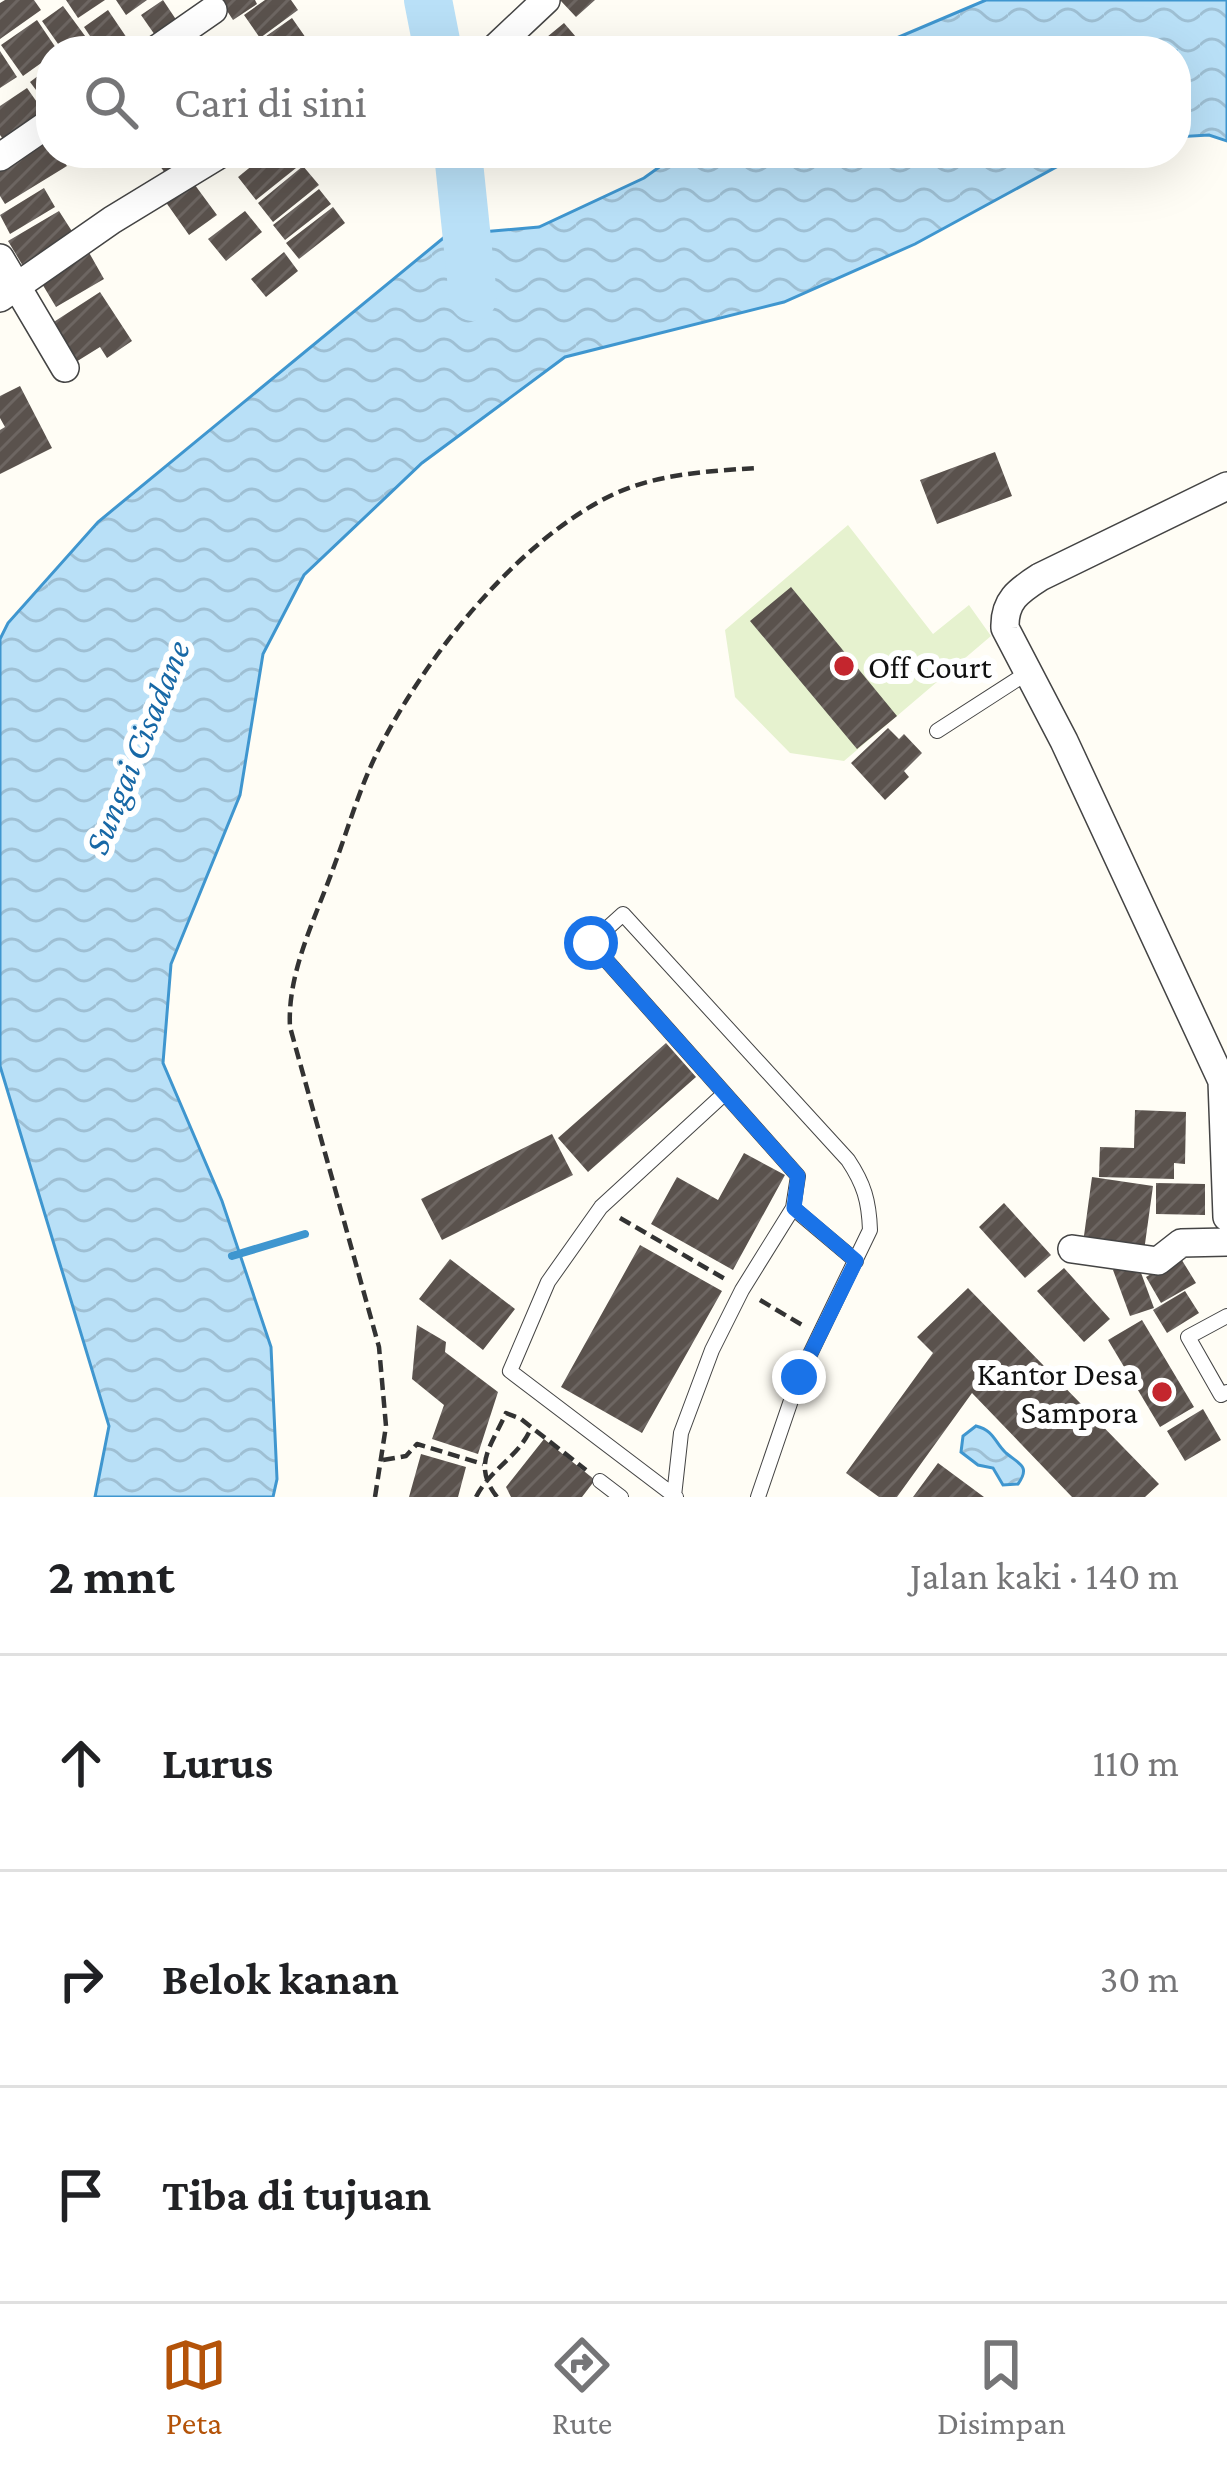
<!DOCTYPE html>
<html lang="id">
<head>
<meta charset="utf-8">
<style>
	:root { --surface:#fff; --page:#f2f2f2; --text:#202124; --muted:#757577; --line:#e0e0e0; --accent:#b45309 }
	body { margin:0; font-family:"Crimson Pro",serif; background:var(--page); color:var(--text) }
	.stop { position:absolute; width:36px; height:36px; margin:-27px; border:9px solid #1a73e8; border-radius:50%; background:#fff }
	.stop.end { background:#1a73e8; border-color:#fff; box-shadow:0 3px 12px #0008 }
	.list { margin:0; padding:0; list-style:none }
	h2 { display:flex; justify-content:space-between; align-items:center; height:156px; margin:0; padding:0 48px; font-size:51px }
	h2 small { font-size:39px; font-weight:400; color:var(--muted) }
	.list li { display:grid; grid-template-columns:78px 1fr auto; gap:36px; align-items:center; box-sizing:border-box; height:216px; padding:0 48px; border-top:3px solid var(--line) }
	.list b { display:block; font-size:45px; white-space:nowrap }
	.list em { font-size:39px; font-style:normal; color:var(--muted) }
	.icon { flex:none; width:66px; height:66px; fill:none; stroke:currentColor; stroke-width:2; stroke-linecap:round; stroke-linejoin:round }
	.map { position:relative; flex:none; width:1227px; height:1497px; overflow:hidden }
	.search { position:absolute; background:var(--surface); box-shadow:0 12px 48px #0002; left:36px; right:36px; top:36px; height:132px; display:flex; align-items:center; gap:30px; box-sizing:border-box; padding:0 42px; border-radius:48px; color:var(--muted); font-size:45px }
	.sheet { height:804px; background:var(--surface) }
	nav { display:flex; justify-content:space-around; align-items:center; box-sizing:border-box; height:168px; border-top:3px solid var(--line); background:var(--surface); font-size:33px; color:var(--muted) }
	nav a { display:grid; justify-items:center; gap:6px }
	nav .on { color:var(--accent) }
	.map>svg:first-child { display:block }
	.pitch { fill:#e6f2cf }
	.water { fill:url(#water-waves); stroke:#3f96cf; stroke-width:3 }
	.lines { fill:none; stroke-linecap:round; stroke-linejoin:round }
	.stream { stroke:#3f96cf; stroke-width:8 }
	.river { stroke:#b9e0f7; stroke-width:48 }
	.building { fill:url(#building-hatch) }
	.service-casing { stroke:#444; stroke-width:16 }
	.minor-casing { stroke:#444; stroke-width:30 }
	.path { stroke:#333; stroke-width:4.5; stroke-dasharray:12 6; stroke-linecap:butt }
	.service { stroke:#fff; stroke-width:14 }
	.minor { stroke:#fff; stroke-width:27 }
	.route { stroke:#1a73e8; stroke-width:15 }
	.poi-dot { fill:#c4262e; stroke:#fff; stroke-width:4.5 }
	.labels { text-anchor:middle; stroke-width:12; stroke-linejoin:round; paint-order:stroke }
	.poi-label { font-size:33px; fill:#111; stroke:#fff; text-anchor:start }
	.water-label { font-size:36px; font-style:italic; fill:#1768a6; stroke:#fff }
</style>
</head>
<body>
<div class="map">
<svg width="1227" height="1497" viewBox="0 0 1227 1497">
	<defs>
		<pattern id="water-waves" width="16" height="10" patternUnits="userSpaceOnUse" patternTransform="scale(3)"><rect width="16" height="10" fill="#b9e0f7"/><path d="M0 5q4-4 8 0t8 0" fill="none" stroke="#9ebfd3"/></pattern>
		<pattern id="building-hatch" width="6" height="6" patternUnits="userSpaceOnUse" patternTransform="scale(3)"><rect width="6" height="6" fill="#5a524d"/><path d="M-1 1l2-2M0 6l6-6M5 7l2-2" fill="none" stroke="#6d6662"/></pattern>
	</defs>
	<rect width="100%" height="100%" fill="#fffdf5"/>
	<path class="pitch" d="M848,525l85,109 36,-29 22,31 -147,125 -54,-8 -55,-56 -10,-67z"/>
	<path class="water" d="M986,0h241v141l-18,-6 -33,2v-86h-310z
		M679,153h403l-167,91 -131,58 -219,55 -143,106 -118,112 -41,79 -23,141 -69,169 -8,99 59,138 49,146 6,132 -4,18h-178l14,-71 -109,-360v-427l8,-16 90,-101 349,-287 92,-8 105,-49z
		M976,1426c19,5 18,16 30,27 13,11 25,13 12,31l-15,1 -10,-17 -15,-3 -17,-13 2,-16z"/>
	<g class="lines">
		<path class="stream" d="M232,1256l73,-22"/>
		<path class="river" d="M428,0l10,51
			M458,153l15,144"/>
	</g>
	<path class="building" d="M5,0h29l7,10 -41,29v-36z
		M66,0h39l-27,18z
		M116,0h31l-21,15z
		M163,0l16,24 -22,14 -16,-23z
		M220,0h35l2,4 -24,16z
		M265,0h26l7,10 -38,28 -16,-23z
		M560,0h35l-19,17z
		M63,6l25,34 -16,11h-9l-21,-30z
		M108,10l25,37 -6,4h-27l-16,-24z
		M292,18l23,33h-45l-8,-12z
		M37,20l21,31h-7v5l-28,20 -22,-31z
		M564,23l24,28h-58z
		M0,51l17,26 -17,11z
		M51,66v44l-21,-28z
		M27,88l19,27 -40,28 -6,-8v-29z
		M51,140v13h8l8,13 -62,38 -5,-8v-25z
		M161,153h39l-32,24 -14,-19z
		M268,153h16l12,15 -40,32 -18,-23z
		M303,166l16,19 -46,37 -15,-19z
		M192,181l25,34 -28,20 -24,-34z
		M44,188l11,19 -45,27 -10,-19z
		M319,189l12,15 -46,36 -12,-15z
		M333,207l12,16 -46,36 -13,-16z
		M59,211l16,25 -52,30 -15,-25z
		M245,211l17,21 -36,29 -18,-22z
		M87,249l17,30 -48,28 -18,-30z
		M284,252l14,19 -32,26 -15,-18z
		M100,292l32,49 -25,17 -7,-11 -29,18 -25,-38z
		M20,386l32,62 -52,26v-44l5,-3 -5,-9v-22z
		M995,452l17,44 -75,28 -17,-44z
		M791,587l106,129 -40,33 -107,-128z
		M888,728l11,11 5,-5 18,19 -18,18 5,6 -24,23 -34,-37z
		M666,1043l30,34 -108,95 -30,-34z
		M1135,1110l51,2 -1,52 -11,-1v16l-75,-2 1,-30 34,1z
		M552,1134l21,41 -131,65 -21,-41z
		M744,1153l41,22 -52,95 -82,-46 26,-47 41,23z
		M1092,1177l61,9 -9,65 -61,-8z
		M1156,1183l49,1v31l-49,-1z
		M1004,1203l47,52 -26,23 -46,-51z
		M640,1245l82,46 -80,142 -81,-46z
		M1180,1257l16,26 -35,20 -15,-26z
		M450,1259l65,50 -32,41 -64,-51z
		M1137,1262l17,46 -24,8 -17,-46z
		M1064,1268l46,51 -26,23 -47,-51z
		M968,1288l191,196 -14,13h-73l-100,-104 -75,104h-18l-33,-24 87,-120 -16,-16z
		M1185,1291l14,22 -32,20 -14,-23z
		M1142,1320l52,87 -34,20 -52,-87z
		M417,1325l29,17 -1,10 53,40 -20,62 -46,-15 12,-34 -32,-26z
		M1203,1409l18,31 -36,21 -18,-30z
		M544,1439l51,41 -13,17h-71l-5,-10z
		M421,1454l45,13 -8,30h-49z
		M938,1463l46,34h-71z"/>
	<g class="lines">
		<g class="service-casing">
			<path id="service" d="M937,731l90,-58
				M793,1208l63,53
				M1227,1316l-39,21 33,58 6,-3
				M600,1481l21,16
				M674,1496l7,-63 31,-83 30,-60 51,-82 5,-32 -207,-233 32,-29 225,246c16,24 21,41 22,70l-71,147 -41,120
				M676,1497l-166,-126 38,-89 53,-75 123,-113"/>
		</g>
		<g class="minor-casing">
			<path id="minor" d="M494,49l52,-49
				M154,51l59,-41
				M0,157l51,-35
				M0,258l65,110
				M0,298l112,-78 110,-67
				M1227,486l-187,91c-22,14 -36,24 -35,51l59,113 158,340 5,136
				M1072,1249l86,12 23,-18 46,-1"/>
		</g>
		<path class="path" d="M620,1218l105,61
			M760,1300l42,25
			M383,1460l23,-4 11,-12 66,20
			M375,1497l11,-71 -7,-79 -89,-320c-3,-54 25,-108 43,-158 14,-37 25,-76 42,-112 46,-95 140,-215 237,-262 44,-21 96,-24 144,-27
			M476,1497c15,-29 43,-40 55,-69
			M497,1497c-25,-32 -6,-50 9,-84l15,6 65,51"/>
		<use href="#service" class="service"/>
		<use href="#minor" class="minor"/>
	</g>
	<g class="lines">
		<path class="route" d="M591,943l207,233 -4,32 62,53 -57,116"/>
	</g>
	<g class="poi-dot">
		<circle cx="844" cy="666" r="12"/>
		<circle cx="1162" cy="1392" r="12"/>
	</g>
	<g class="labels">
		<g class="poi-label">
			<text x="868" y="678">Off Court</text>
			<text x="1138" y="1385" text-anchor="end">Kantor Desa<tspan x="1138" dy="38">Sampora</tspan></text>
		</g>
		<g class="water-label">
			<text transform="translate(136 747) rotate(-68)" y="13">Sungai Cisadane</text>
		</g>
	</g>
</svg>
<div class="stop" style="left:591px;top:943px"></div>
<div class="stop end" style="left:799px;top:1377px"></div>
<div class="search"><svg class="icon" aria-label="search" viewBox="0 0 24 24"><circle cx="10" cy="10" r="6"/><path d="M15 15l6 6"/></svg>Cari di sini</div>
</div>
<section class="sheet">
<h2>2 mnt<small>Jalan kaki · 140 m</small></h2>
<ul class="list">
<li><svg class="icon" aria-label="ahead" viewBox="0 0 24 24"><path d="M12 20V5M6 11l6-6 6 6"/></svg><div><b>Lurus</b></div><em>110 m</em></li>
<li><svg class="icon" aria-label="right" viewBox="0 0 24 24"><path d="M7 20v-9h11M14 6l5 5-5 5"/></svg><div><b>Belok kanan</b></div><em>30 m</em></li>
<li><svg class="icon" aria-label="arrive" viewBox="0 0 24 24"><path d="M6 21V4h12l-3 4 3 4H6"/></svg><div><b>Tiba di tujuan</b></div></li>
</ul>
</section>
<nav>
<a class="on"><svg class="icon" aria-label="map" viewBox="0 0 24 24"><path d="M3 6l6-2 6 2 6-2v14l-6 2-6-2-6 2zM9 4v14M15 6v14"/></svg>Peta</a>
<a><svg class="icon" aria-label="directions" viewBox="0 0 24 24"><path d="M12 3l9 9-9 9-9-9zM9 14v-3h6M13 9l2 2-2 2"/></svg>Rute</a>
<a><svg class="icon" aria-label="saved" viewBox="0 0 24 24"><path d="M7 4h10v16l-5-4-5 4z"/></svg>Disimpan</a>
</nav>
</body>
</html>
